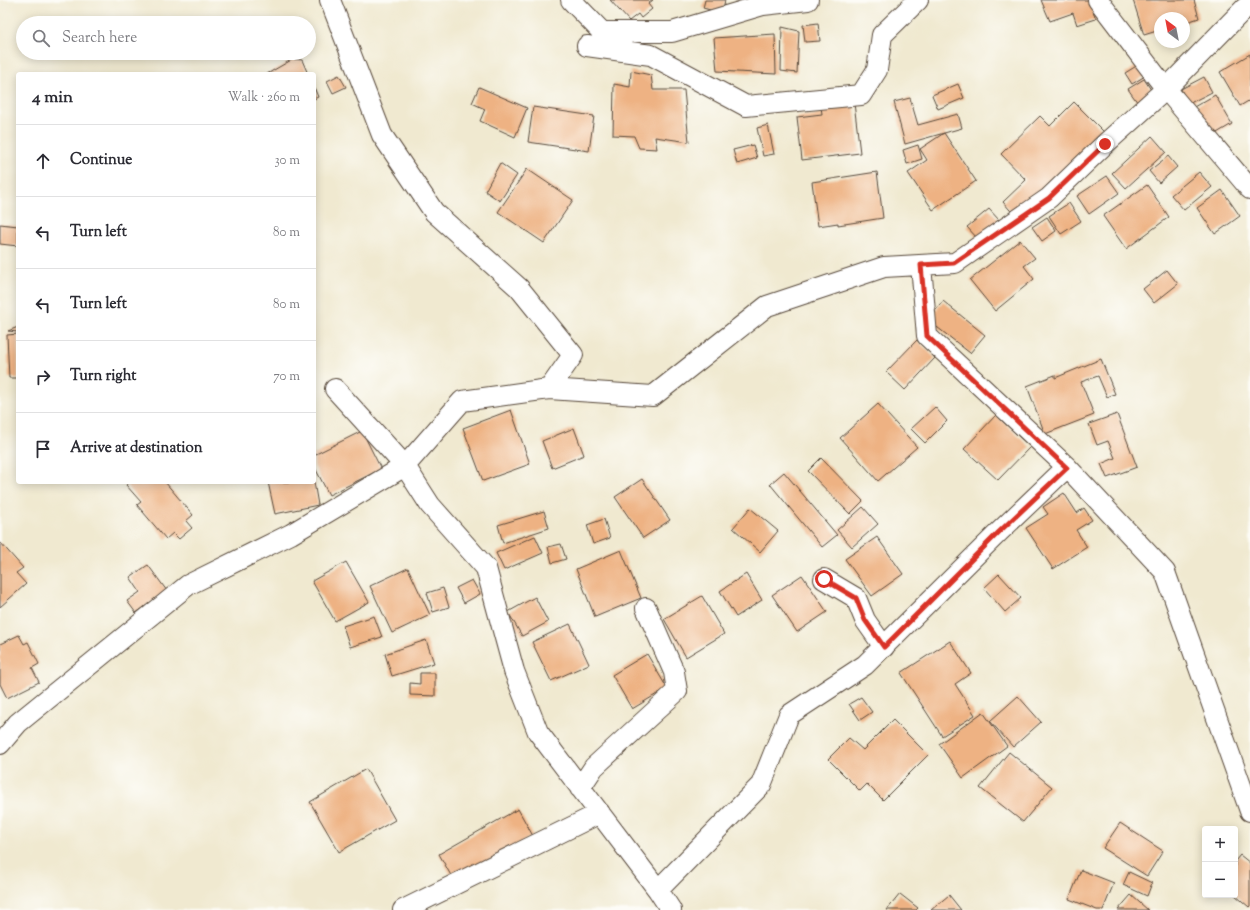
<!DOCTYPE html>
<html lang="en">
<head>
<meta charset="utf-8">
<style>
	:root { --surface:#fff; --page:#f2f2f3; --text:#2b2b33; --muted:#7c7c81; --line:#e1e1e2 }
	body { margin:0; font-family:"Sorts Mill Goudy",serif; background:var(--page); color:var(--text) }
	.controls { position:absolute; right:12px; bottom:12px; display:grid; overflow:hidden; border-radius:4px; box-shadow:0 2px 10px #0003 }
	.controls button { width:36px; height:36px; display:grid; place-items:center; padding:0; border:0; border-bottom:1px solid var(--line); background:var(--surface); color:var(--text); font:20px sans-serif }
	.compass { position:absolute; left:1154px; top:12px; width:36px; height:36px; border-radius:50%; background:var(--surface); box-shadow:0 2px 10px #0003; rotate:328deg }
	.stop { position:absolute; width:12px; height:12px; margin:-9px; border:3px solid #d93025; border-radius:50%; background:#fff }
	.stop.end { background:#d93025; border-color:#fff; box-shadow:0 1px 4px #0008 }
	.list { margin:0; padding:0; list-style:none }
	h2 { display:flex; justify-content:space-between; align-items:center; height:52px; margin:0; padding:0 16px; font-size:17px }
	h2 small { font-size:13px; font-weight:400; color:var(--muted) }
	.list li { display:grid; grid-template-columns:26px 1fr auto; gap:12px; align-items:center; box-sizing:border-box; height:72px; padding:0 16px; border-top:1px solid var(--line) }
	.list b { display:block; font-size:15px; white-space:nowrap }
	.list em { font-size:13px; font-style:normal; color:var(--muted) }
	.icon { flex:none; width:22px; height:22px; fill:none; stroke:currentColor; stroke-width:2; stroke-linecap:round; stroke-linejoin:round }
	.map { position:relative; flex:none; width:1250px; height:910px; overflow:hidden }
	.search { position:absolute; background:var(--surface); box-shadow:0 2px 10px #0003; left:16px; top:16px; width:300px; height:44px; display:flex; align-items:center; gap:10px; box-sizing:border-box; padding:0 14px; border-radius:22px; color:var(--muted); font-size:15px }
	.panel { position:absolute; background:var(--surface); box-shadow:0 2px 10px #0003; left:16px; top:72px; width:300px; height:412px; border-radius:4px }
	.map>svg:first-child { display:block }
	.building { fill:#eeb283 }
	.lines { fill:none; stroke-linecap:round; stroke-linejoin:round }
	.street-casing { stroke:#564739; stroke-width:22 }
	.street { stroke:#fff; stroke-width:20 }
	.route { stroke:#d93025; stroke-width:5 }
</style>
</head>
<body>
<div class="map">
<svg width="1250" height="910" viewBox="0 0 1250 910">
	<rect width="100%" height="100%" fill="#fdfcf7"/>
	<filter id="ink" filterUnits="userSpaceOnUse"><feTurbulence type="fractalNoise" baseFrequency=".025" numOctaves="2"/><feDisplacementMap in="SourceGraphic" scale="8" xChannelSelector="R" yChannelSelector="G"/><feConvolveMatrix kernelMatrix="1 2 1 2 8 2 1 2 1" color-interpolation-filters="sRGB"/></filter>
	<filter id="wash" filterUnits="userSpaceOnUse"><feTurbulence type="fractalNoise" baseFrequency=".012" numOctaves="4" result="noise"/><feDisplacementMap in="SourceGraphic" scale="16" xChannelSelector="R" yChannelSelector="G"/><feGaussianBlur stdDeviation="0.9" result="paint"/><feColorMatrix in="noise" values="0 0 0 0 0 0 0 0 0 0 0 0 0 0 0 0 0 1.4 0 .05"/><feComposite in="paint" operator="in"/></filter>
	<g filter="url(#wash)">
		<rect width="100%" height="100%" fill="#f0e9d0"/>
		<g id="blocks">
			<path class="building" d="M610,0h43l-5,4 4,5 -11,9 -3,-4 -9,7z
				M705,0h20l-3,13 -19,-5z
				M1041,0h48l7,19 -19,6 -4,-12 -23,8z
				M1133,0h61l5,18 -15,5v-5h-24v12l-16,5z
				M818,23l2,18 -15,1 -2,-17z
				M782,27l17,4 -2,42 -16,-2z
				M775,34l1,40 -59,-3 -3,-33z
				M1250,54v46l-10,6 -20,-34z
				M293,59l9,1 6,14h-41z
				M1138,65l7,11 -13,8 -7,-11z
				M631,71l20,4 2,15h31l5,52 -34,-5 2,12 -18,-1 -5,-12 -21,-1 1,-51 16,3z
				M339,75l7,12 -13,6 -6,-12z
				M1204,77l8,15 -24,12 -7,-15z
				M1144,79l11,17 -15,10 -12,-17z
				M958,84l6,14 -26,11 -6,-14z
				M314,87l4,10 -4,2z
				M479,87l48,21 -12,29 -35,-16 5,-12 -13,-6z
				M1215,95l17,29 -22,13 -18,-29z
				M910,98l8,27 40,-11 4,14 -57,16 -11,-42z
				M1074,102l30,30 -88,85 -13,-15 23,-22 -25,-26 39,-38 10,10z
				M854,103l6,50 -58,7 -5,-43 25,-3 -1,-7z
				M533,107l61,9 -5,35 -61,-9z
				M768,125l6,29 -11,2 -6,-28z
				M944,133l32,48 -43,29 -25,-37 19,-13 -7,-11z
				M1152,136l14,16 -40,36 -14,-15z
				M753,145l4,13 -20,6 -4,-14z
				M918,145l4,14 -15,5 -4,-14z
				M1168,156l9,11 -18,16 -10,-12z
				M500,163l17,12 -17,26 -15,-10z
				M527,169l46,31 -29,43 -46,-31z
				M877,172l6,46 -45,7v-2l-20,3 -6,-44z
				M1199,172l13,15 -28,23 -13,-15z
				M1107,176l12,17 -30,21 -12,-18z
				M1147,185l22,32 -43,32 -23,-33z
				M1222,190l18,26 -25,18 -18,-26z
				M1069,203l12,18 -20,13 -12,-18z
				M989,209l10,11 -22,18 -10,-11z
				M1047,217l9,14 -14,10 -10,-14z
				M0,224l18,2v20l-18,-2z
				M1020,240l15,18 -11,8 10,13 -39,32 -25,-31z
				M1167,270l11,14 -24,19 -11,-14z
				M943,301l42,34 -15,18 -42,-33z
				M18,327v5l-10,-1z
				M18,334v44h-9l-2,-43z
				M917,340l18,18 -30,32 -19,-18z
				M1101,359l14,35 -8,3 -9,-21 -17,6 13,33 -49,19 -18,-48 28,-11v3z
				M878,404l39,43 -39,34 -38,-43z
				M935,407l12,14 -22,22 -14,-14z
				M511,410l19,54 -47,17 -20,-53z
				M1117,414l20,53 -30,11 -6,-14 14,-6 -7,-17 -11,4 -8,-21z
				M996,415l34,32 -32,33 -34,-31z
				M574,428l10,27 -32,13 -10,-27z
				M362,431l19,38 -52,26 -15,-29v-11z
				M821,458l42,43 -13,13 -42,-43z
				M784,472l53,63 -15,12 -52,-63z
				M642,479l28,41 -27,18 -28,-41z
				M130,482h35l28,33 -7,6 6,7 -13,11 -6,-6 -7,6 -29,-34 4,-3 -15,-17z
				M268,482h46l4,23 -43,9z
				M1064,493l13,20 7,-5 8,12 -16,10 11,17 -34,22 -27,-41 22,-14 -5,-7z
				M863,507l15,17 -26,23 -15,-17z
				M750,508l28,23 -18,21 -27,-24z
				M544,511l5,17 -46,15 -5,-18z
				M604,519l6,19 -17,6 -6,-19z
				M535,536l8,17 -39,17 -8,-17z
				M877,537l26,37 -31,22 -27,-37z
				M0,542l23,26 -7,5 10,11 -26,23z
				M561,544l5,15 -14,4 -4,-16z
				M621,550l20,48 -46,19 -19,-48z
				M346,562l23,40 -34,19 -23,-40z
				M148,565l19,26 -31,22 -9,-12 13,-9 -10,-15z
				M408,568l22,47 -38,18 -22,-47z
				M746,574l16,26 -26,17 -16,-26z
				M999,574l22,24 -16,14 -21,-24z
				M802,575l25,37 -30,20 -25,-37z
				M472,580l8,14 -16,9 -8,-15z
				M443,588l6,19 -16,5 -6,-19z
				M702,596l22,38 -38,23 -22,-38z
				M535,597l13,25 -26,14 -14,-24z
				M374,616l8,21 -32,10 -7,-21z
				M570,624l19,40 -38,17 -19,-39z
				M19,635l5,9 4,-2 11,22 -7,4 7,14 -32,16 -7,-14v-40z
				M426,640l8,23 -42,13 -7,-22z
				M950,641l21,32 -16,11 20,31 -33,21 -41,-63z
				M647,654l20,34 -35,21 -20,-34z
				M420,673h15v23l-25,-1v-12l10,1z
				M1018,696l23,26 -28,25 -23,-26z
				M861,697l11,15 -12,8 -11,-16z
				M983,712l24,34 -44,32 -24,-34z
				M893,720l35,35 -45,45 -16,-16 -7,7 -32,-32 21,-21 14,12z
				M1009,752l43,35 -29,35 -43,-34z
				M366,769l29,51 -56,32 -29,-50z
				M518,809l15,27 -79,45 -15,-27z
				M1120,823l43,28 -16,25 -44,-28z
				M1240,855l10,8v43l-1,1 -14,-12v-34z
				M1081,870l33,13 -11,27h-6l-28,-11z
				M1129,872l23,11 -5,13 -24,-11z
				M900,894l18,14 -2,2h-29z
				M949,895l12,15h-30z
				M1131,895l17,15h-30z"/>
		</g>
	</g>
	<g filter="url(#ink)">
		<use href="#blocks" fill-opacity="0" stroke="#564739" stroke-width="1"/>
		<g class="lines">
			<g class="street-casing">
				<path id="street" d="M571,0l31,32h70l91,-27 45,-5
					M1098,0l68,89 84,100
					M587,46l64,9 95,51 115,-11 16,-25 5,-35 36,-35
					M921,265l6,71 140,131 98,105 85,239
					M335,389l70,77 25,39 56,63 28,103 24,61 120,158 13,20
					M549,389l104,7 114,-90 117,-39 71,-4 94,-65 56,-54 61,-55 79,-81 5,-3
					M824,579l32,19 9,22 19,27
					M0,744l18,-21 170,-138 103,-51 114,-68 57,-65 87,-12 24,-34 -54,-67 -85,-76 -52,-77 -52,-135
					M580,788l14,-21 83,-76 -3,-19 -28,-64
					M658,890l103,-105 28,-70 76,-50 134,-133 68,-65
					M403,910l197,-97"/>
			</g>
			<use href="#street" class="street"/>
		</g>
	</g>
	<g class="lines" filter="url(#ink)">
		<path class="route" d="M824,579l32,19 9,22 19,27 115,-115 68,-64 -140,-132 -6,-71 33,-2 95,-65 56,-54"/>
	</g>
</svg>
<div class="controls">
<button>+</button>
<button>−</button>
</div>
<svg class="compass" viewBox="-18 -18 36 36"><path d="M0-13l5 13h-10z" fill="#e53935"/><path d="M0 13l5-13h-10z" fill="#7c7c81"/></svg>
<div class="stop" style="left:824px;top:579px"></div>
<div class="stop end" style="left:1105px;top:144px"></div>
<div class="search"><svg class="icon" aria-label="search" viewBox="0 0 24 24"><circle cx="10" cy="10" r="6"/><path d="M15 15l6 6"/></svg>Search here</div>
<section class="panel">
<h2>4 min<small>Walk · 260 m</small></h2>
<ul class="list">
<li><svg class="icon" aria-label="ahead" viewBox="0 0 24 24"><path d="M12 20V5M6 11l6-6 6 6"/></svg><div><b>Continue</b></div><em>30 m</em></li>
<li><svg class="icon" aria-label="left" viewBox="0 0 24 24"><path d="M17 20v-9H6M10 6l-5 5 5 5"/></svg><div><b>Turn left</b></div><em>80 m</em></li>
<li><svg class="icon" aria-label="left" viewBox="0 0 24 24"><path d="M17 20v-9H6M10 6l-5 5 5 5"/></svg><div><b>Turn left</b></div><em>80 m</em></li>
<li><svg class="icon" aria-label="right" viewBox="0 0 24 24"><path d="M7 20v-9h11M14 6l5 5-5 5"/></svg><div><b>Turn right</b></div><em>70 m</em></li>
<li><svg class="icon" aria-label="arrive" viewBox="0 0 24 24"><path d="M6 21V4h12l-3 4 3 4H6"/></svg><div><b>Arrive at destination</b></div></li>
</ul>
</section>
</div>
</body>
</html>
